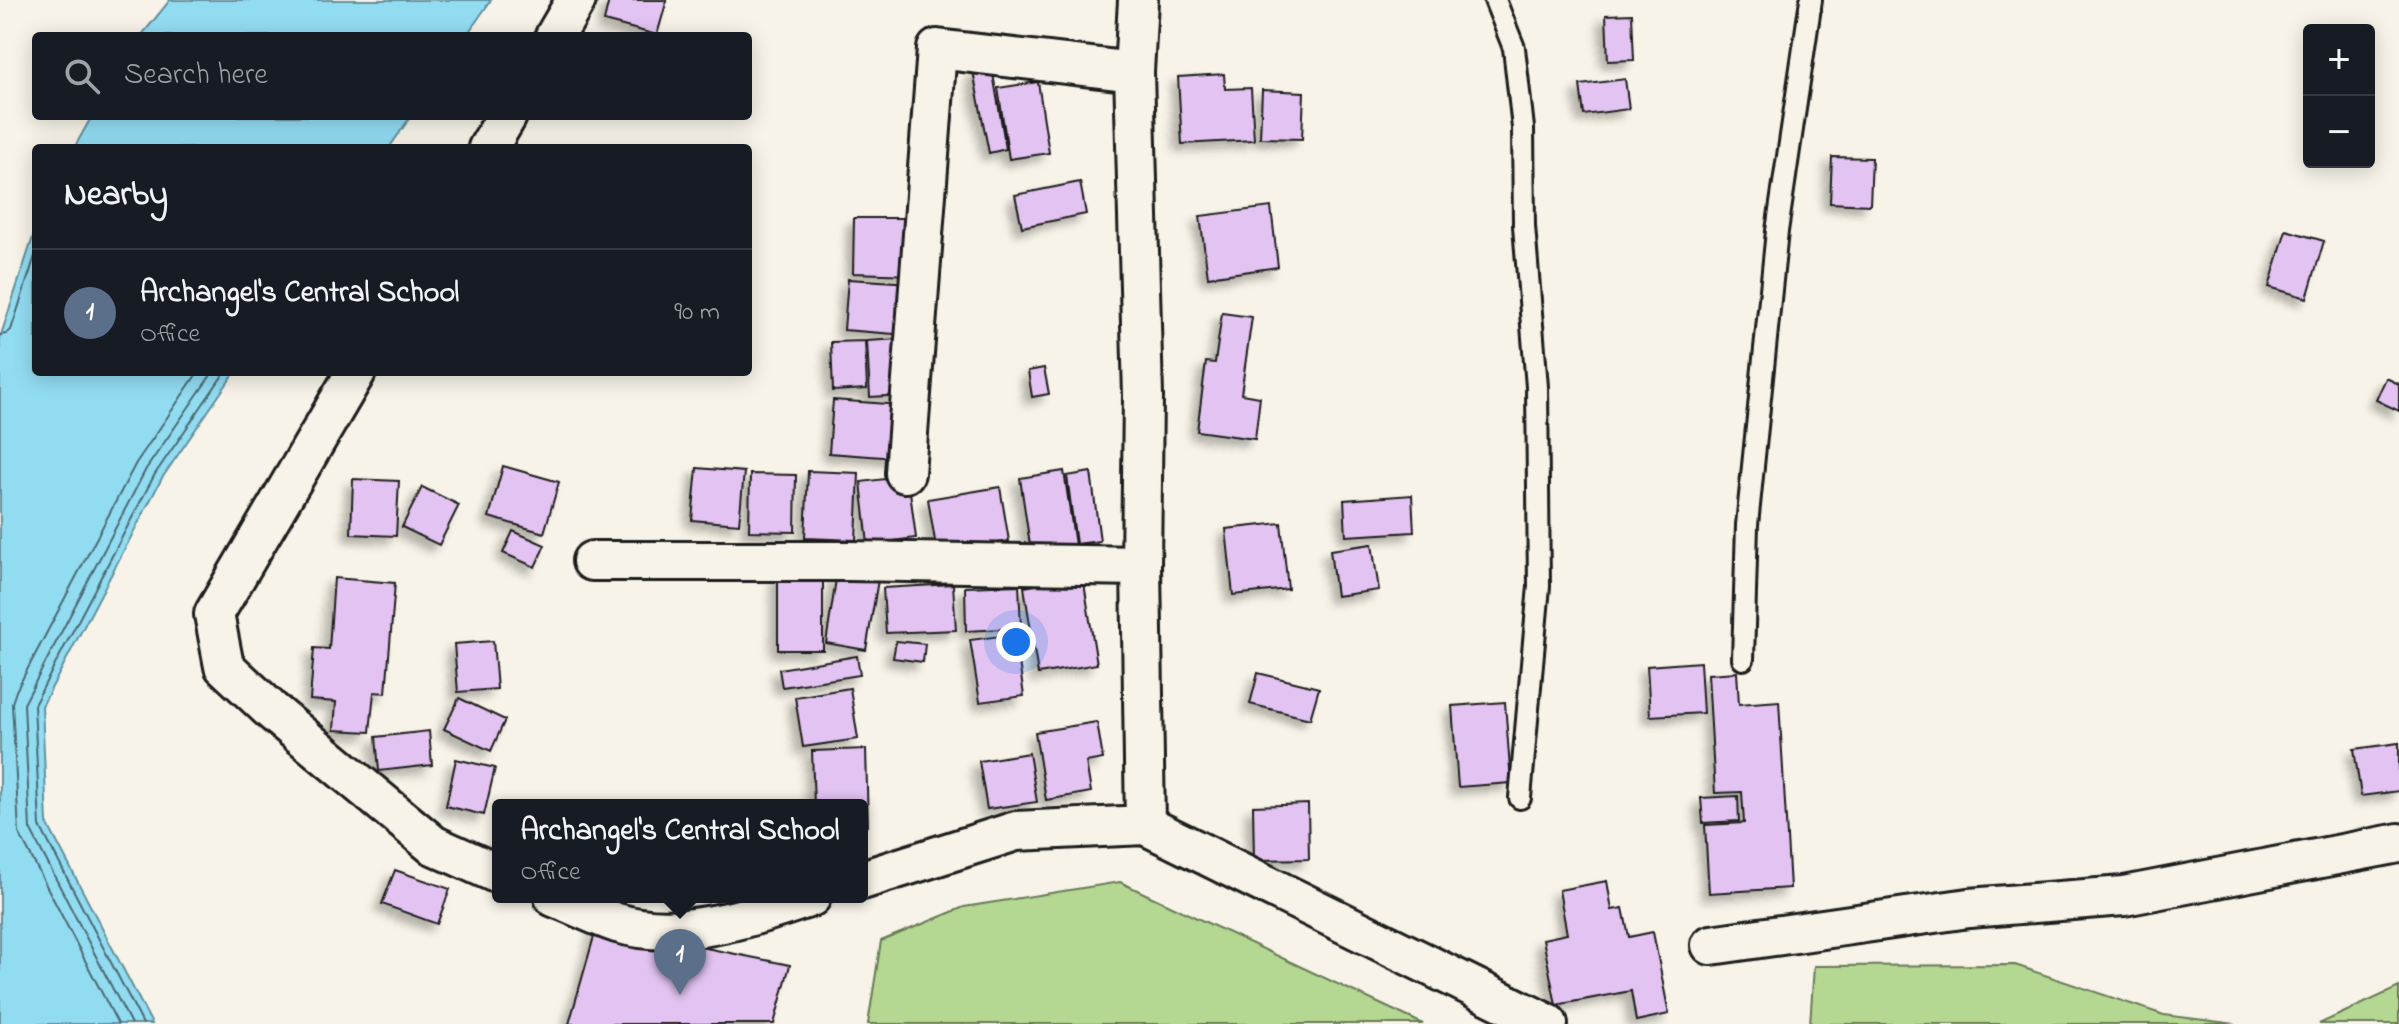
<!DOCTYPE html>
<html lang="en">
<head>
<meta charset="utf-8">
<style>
	:root { --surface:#171b24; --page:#242831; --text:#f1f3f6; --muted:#9ea1a6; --line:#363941; --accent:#8c9099 }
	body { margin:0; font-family:"Indie Flower",sans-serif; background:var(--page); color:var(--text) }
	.controls { position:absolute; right:24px; top:24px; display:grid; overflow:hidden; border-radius:8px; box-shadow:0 4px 20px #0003 }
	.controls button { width:72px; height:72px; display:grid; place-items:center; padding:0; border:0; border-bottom:2px solid var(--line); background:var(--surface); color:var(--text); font:40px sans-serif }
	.you { position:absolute; left:1016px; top:642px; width:28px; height:28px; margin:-20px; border:6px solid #fff; border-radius:50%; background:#1a73e8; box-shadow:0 0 0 12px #1a73e833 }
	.badge { display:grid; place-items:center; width:52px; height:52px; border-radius:50%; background:var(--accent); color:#fff; font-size:26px; font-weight:700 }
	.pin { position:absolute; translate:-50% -66px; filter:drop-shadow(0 2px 4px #0008) }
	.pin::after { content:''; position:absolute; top:42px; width:28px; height:24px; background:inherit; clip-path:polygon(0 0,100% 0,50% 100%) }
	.popup { position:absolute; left:492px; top:799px; width:376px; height:104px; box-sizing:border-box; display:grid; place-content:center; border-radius:8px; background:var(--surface); filter:drop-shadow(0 2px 6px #0005); font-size:26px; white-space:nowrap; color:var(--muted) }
	.popup b { font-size:30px; color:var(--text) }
	.popup::after { content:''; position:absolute; left:50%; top:100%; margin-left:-16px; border:16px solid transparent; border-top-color:var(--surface) }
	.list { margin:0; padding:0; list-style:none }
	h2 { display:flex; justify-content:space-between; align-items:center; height:104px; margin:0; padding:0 32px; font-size:34px }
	h2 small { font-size:26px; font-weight:400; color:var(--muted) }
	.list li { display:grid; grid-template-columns:52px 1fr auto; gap:24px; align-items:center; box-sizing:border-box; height:128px; padding:0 32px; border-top:2px solid var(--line) }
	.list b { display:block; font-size:30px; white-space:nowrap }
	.list p { margin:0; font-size:26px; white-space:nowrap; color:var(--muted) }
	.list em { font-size:26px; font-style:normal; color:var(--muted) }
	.icon { flex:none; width:44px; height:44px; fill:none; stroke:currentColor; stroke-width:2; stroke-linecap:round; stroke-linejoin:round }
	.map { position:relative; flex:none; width:2399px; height:1024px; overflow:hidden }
	.search { position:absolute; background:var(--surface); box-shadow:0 4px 20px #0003; left:32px; top:32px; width:720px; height:88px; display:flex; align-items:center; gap:20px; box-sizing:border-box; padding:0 28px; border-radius:8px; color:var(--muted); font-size:30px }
	.panel { position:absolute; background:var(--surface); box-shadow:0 4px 20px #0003; left:32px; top:144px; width:720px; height:232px; border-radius:8px }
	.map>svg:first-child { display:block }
	.green { fill:#b4d792; stroke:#687a57; stroke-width:2 }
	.water { fill:#92dcf2; stroke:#638f9c; stroke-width:2 }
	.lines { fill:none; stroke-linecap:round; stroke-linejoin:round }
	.shore { stroke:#4b6972; stroke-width:2 }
	.building { fill:#e2c3f1; stroke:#1c1c1c; stroke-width:2; filter:url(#shadow) }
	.lane-casing { stroke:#1c1c1c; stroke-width:26 }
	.street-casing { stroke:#1c1c1c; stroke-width:44 }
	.lane { stroke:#f7f3e8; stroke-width:20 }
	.street { stroke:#f7f3e8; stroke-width:38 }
</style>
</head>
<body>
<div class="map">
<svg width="2399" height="1024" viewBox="0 0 2399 1024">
	<defs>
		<filter id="shadow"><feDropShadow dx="-7" dy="7" stdDeviation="4" flood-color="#0004"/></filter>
	</defs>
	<rect width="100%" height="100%" fill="#f7f3e8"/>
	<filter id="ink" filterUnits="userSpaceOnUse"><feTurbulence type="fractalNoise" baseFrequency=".0125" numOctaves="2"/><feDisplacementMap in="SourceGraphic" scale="16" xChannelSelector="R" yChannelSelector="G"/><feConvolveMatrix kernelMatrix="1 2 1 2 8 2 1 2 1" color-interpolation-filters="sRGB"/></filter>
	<g filter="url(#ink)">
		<path class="green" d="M1120,882l303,142h-555l13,-83 83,-34z
			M2015,965l149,50 72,9h-426l4,-58z
			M2399,987v37h-80z"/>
		<path class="water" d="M170,0h321l-25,36h-325z
			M92,116h319l-22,32h-315z
			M36,228v144h199l-73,106 -120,228 5,117 105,201h-152v-686z"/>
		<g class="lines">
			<path class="shore" d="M0,335l6,-1 5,-4 25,-77
				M118,1024l-99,-191 -7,-130 4,-12 120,-228 62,-91
				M131,1024l-101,-195 -6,-125 122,-235 67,-97
				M143,1024l-103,-198 -6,-121 121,-231 70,-102"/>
		</g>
		<path class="building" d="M609,0h58l-10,35 -53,-14z
			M1632,14l2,46 -26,1 -2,-46z
			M992,68l14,81 -17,4 -16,-82z
			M1224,74l1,15 26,-1 3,52 -72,4 -4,-67z
			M1625,79l4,30 -45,6 -4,-30z
			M1038,82l11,71 -40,6 -11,-71z
			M1262,90l42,2 -2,47 -42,-1z
			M1832,157l40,1 -2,47 -40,-2z
			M1080,182l6,32 -64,13 -7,-32z
			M1271,207l7,60 -70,10 -8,-61z
			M854,218h61l-1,57 -61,-2z
			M2286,230l38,11 -17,57 -38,-11z
			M848,279l63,4 -4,52 -63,-5z
			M1222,313l30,4 -11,77 19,3 -5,42 -58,-8 9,-69 9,1z
			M900,339l3,56 -33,2 -3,-56z
			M865,341l2,48 -34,2 -2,-49z
			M1044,368l5,26 -17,3 -4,-26z
			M2386,378l13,6v27l-23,-11z
			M833,400l68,5 -5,53 -67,-5z
			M503,466l56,16 -15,51 -55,-16z
			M697,468l47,4 -5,52 -47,-4z
			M808,471l51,2 -3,67 -51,-2z
			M1064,471l11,74 -44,7 -11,-74z
			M1091,472l9,69 -24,3 -9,-68z
			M750,474l46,1 -1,57 -46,-1z
			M908,476l8,62 -48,6 -7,-62z
			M353,479l46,2 -3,55 -45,-2z
			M422,487l37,18 -20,40 -37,-18z
			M1000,487l9,54 -72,12 -9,-54z
			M1412,495l2,37 -68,4 -2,-36z
			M1281,523l7,66 -55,6 -7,-66z
			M513,531l32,14 -10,22 -32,-14z
			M1372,544l7,46 -43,6 -6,-46z
			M837,573l41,7 -12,70 -40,-7z
			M778,575h45v75h-45z
			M1083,577l14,87 -59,10 -14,-87z
			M334,578l61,5 -9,110 -12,-1 -4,40 -36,-2 2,-28 -26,-2 4,-52 15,1z
			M953,584l3,46 -70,3 -3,-45z
			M1019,585l2,43 -55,3 -1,-44z
			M1015,634l9,62 -44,6 -10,-62z
			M493,641l4,48 -39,3 -4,-48z
			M896,641l29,3 -2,18 -30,-4z
			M857,656l3,19 -78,12 -3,-18z
			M1700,662l3,51 -53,3 -3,-50z
			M1737,672l2,32 40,-3 11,187 -81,5 -4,-68 39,-2 -2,-31 -27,1 -7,-119z
			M1258,673l61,15 -9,31 -60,-15z
			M850,688l8,51 -55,8 -8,-50z
			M459,698l46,22 -14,31 -47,-22z
			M1505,702l6,81 -53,4 -6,-81z
			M1097,722l6,37 -17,3 5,30 -45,8 -11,-68z
			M429,731l3,34 -53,6 -3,-34z
			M2399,743v48l-38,5 -7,-47z
			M866,749l2,77h-6v-21h-48l-2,-54z
			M1029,753l8,49 -50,7 -8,-48z
			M456,759l39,9 -11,47 -38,-9z
			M1738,796l1,25 -36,2 -2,-25z
			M1308,804l1,55 -55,1 -1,-54z
			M395,870l55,19 -13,35 -55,-20z
			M1607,881l5,29 11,-2 6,29 24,-5 16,82 -33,7 -5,-30 -75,14 -13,-66 24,-5 -8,-44z
			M597,926l193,39 -16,59h-205z"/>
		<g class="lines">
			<g class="lane-casing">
				<path id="lane" d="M1495,0l19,48 9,80 1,98 13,161 2,199 -19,212
					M1743,659l4,-134 30,-294 34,-231"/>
			</g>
			<g class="street-casing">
				<path id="street" d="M1138,0l-4,72 9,324 -2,170 4,259 403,199
					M555,36l21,-36
					M488,148l19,-32
					M356,372l-142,242 10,52 48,45 161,134 65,29
					M905,473l32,-424 197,23
					M592,561h256l293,5
					M862,880l154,-49 129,-6
					M554,897c21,8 42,19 63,26 63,19 134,-6 194,-26
					M1711,945l258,-37 155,-12 275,-53"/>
			</g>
			<use href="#lane" class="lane"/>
			<use href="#street" class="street"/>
		</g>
	</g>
</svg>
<div class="controls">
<button>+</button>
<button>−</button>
</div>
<div class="you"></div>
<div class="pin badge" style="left:680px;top:995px;background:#5c6f8a">1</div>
<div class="popup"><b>Archangel's Central School</b>Office</div>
<div class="search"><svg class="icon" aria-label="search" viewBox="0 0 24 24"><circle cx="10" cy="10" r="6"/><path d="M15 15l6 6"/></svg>Search here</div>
<section class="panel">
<h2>Nearby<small></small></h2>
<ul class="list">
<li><span class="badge" style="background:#5c6f8a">1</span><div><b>Archangel's Central School</b><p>Office</p></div><em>90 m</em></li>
</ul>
</section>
</div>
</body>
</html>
